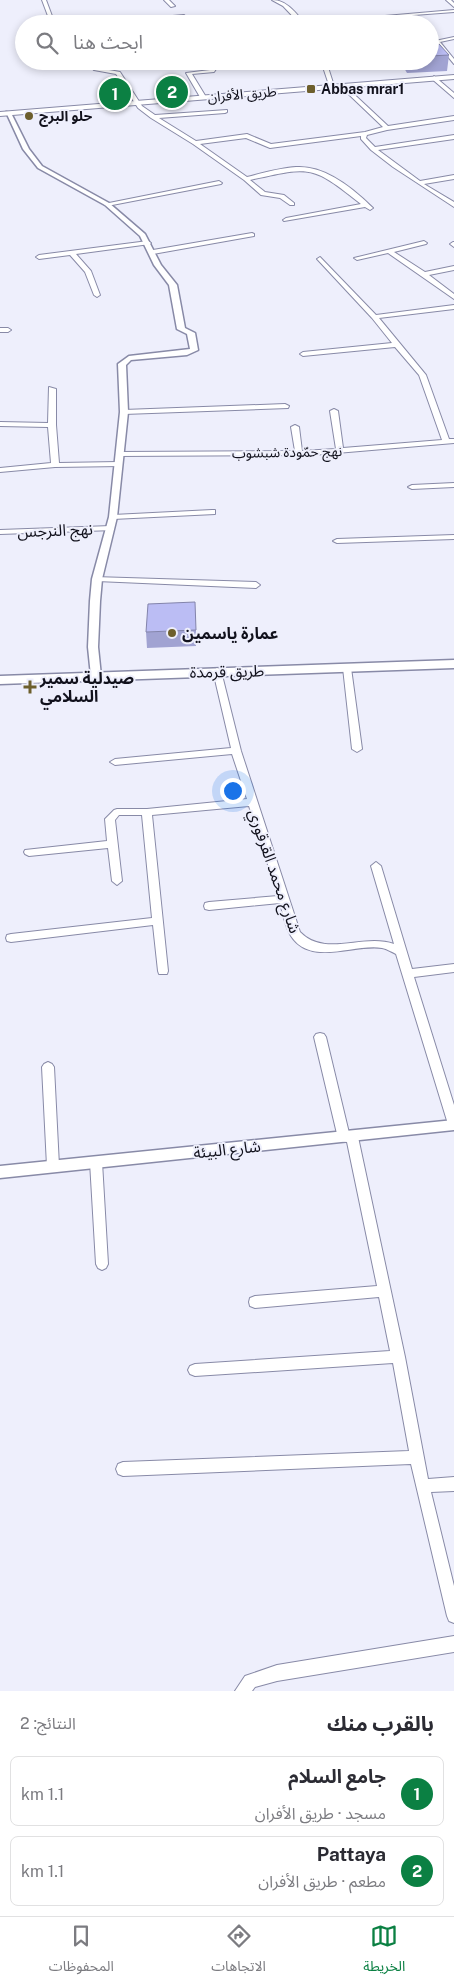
<!DOCTYPE html>
<html lang="ar">
<head>
<meta charset="utf-8">
<style>
	:root { --surface:#fff; --page:#f2f2f3; --text:#2b2b33; --muted:#7c7c81; --line:#e1e1e2; --accent:#0b8043 }
	body { margin:0; font-family:"Public Sans","Noto Sans Arabic",sans-serif; background:var(--page); color:var(--text); direction:rtl }
	.you { position:absolute; left:232px; top:790px; width:18px; height:18px; margin:-12px; border:4px solid #fff; border-radius:50%; background:#1a73e8; box-shadow:0 0 0 8px #1a73e833 }
	.badge { display:grid; place-items:center; width:32px; height:32px; border-radius:50%; background:var(--accent); color:#fff; font-size:16px; font-weight:700 }
	.pin { position:absolute; translate:-50% -50%; border:2px solid #fff; box-shadow:0 1px 5px #0006 }
	.list { margin:0; padding:0; list-style:none }
	h2 { display:flex; justify-content:space-between; align-items:center; height:65px; margin:0; padding:0 20px; font-size:21px }
	h2 small { font-size:16px; font-weight:400; color:var(--muted) }
	.list li { display:grid; grid-template-columns:32px 1fr auto; gap:15px; align-items:center; box-sizing:border-box; height:70px; margin:0 10px 10px; padding:0 10px; border:1px solid var(--line); border-radius:8px }
	.list b { display:block; font-size:19px; white-space:nowrap }
	.list p { margin:0; font-size:16px; white-space:nowrap; color:var(--muted) }
	.list em { font-size:16px; font-style:normal; color:var(--muted) }
	.icon { flex:none; width:28px; height:28px; fill:none; stroke:currentColor; stroke-width:2; stroke-linecap:round; stroke-linejoin:round }
	.map { position:relative; flex:none; width:454px; height:1691px; overflow:hidden; direction:ltr }
	.search { position:absolute; background:var(--surface); box-shadow:0 2px 8px #0003; left:15px; right:15px; top:15px; height:55px; display:flex; align-items:center; gap:12px; box-sizing:border-box; padding:0 18px; border-radius:28px; color:var(--muted); font-size:19px }
	.sheet { height:225px; background:var(--surface) }
	nav { display:flex; justify-content:space-around; align-items:center; box-sizing:border-box; height:70px; border-top:1px solid var(--line); background:var(--surface); font-size:14px; color:var(--muted) }
	nav a { display:grid; justify-items:center; gap:2px }
	nav .on { color:var(--accent) }
	.map>svg:first-child { display:block }
	.lines { fill:none; stroke-linecap:round; stroke-linejoin:round }
	.minor-casing { stroke:#888aa7; stroke-width:2 }
	.tertiary-casing { stroke:#888aa7; stroke-width:3 }
	.secondary-casing { stroke:#888aa7; stroke-width:2 }
	.primary-casing { stroke:#888aa7; stroke-width:3 }
	.minor { fill:#fff; fill-rule:evenodd }
	.tertiary { fill:#fff; fill-rule:evenodd }
	.secondary { fill:#fff; fill-rule:evenodd }
	.primary { fill:#fff; fill-rule:evenodd }
	.wall { fill:#a1a3d2 }
	.building { fill:#bbbdf4; stroke:#8384ab }
	.poi-dot { fill:#6d5f2c; stroke:#eeeffc; stroke-width:2 }
	.labels { text-anchor:middle; stroke-width:4; stroke-linejoin:round; paint-order:stroke }
	.far-poi-label { font-size:14px; font-weight:bold; fill:#11111c; stroke:#eeeffc; text-anchor:start }
	.far-street-label { font-size:14px; fill:#11111c; stroke:#eeeffc }
	.street-label { font-size:16px; fill:#11111c; stroke:#eeeffc }
	.poi-label { font-size:16px; font-weight:bold; fill:#11111c; stroke:#eeeffc; text-anchor:start }
</style>
</head>
<body>
<div class="map">
<svg width="454" height="1691" viewBox="0 0 454 1691">
	<rect width="100%" height="100%" fill="#eeeffc"/>
	<g class="lines">
		<g class="minor-casing">
			<path id="minor" d="M42,0h4l9,24h-4z
				M164,0h5l6,6 -4,1z
				M272,0c15,0 24,13 33,24h-5l-17,-18z
				M446,0h5l3,3v4z
				M454,10v2l-67,5 -2,-1z
				M184,15l2,2 -82,7h-23z
				M454,37v2l-14,3 14,17v5l-19,-23z
				M86,61h5l7,7 22,4 22,34 13,9 72,-5v2l-2,1 -66,5 37,23 51,-7 24,10 94,-12 18,-5 -43,-41 -1,-1 3,-2 46,43 66,-10v4l-67,10 -20,5 -1,3 9,9 79,-12v4l-76,11 42,31 34,-6v4l-30,5 30,18v5l-61,-40 -22,-17 -10,-11v-3l-91,12 -24,-10 -46,6 47,33c16,-4 33,-9 49,-10 29,-2 58,22 77,41l-3,2 -5,-3 -81,14 -1,-1 3,-2 75,-14c-49,-39 -50,-38 -111,-24l15,12 19,3 10,8v2h-4l-10,-7 -19,-3 -17,-15 -51,-36 -42,-26 -13,-10 -22,-34 -22,-4z
				M206,61h5l5,8 -2,3 -22,2 14,23 -3,2 -3,-2 -14,-24 24,-3z
				M321,61h5l8,25 -5,-1z
				M434,76l20,17v5l-22,-19z
				M219,181l3,2 -1,1 -114,22 -3,-2z
				M252,233l2,1v2l-101,18 -3,-2 3,-2z
				M148,241l3,2 -1,1 -74,10 15,17 9,24 -3,2 -3,-2 -9,-23 -15,-17 -31,4 -3,-2 3,-2z
				M424,241l3,2 -1,1 -32,8 31,20 29,-6v4l-25,5 25,19v5l-66,-46 -31,7 -3,-2z
				M453,242h1v5l-4,-3z
				M320,257l56,58 78,-10v4l-75,9 47,57 23,64h5v4l-141,12 -196,1 -1,-2 4,-2 175,-1 -4,-24 4,-2 4,2 3,24 34,-2 -6,-38 4,-2 4,2 5,37 99,-8 -23,-65 -24,-28 -92,9 -3,-2 3,-2 89,-9 -20,-25 -54,-58 -1,-1z
				M0,328h8l3,2 -3,2h-8z
				M49,387l7,2v36l3,38 59,-1 4,2 -1,2 -66,1 -55,5v-4l51,-5 -3,-36 -48,-1v-4l48,1z
				M285,404l4,2 -1,2 -164,6 -4,-2 4,-2z
				M454,483v4l-42,2 -4,-2 4,-2z
				M212,510h3v4l-102,5 -4,-2 4,-2z
				M111,526h3v4l-114,4v-4z
				M454,535v4l-117,4 -4,-2 4,-2z
				M94,577l162,5 4,3 -4,3 -159,-7h-3z
				M347,665l4,3 11,81 -5,3 -5,-3 -9,-81z
				M217,668l4,3 20,80 59,181c25,26 63,1 94,12l-23,-78 5,-4 5,4 31,103 42,-5v8l-40,5 40,128v24l-4,-2 -2,-3 -52,-170c-4,-2 -9,-5 -14,-6 -27,-5 -71,19 -91,-12 -6,-9 -8,-23 -11,-33l-71,7 -4,-1 -1,-3 1,-3 4,-1 69,-6 -29,-90 -97,9 16,156 -1,3h-8l-1,-3 -5,-46 -142,17 -4,-1 -1,-3 1,-3 4,-1 141,-16 -10,-103h-23l-4,5 7,61 -5,4 -5,-4 -4,-33 -79,8 -4,-2 -1,-2 1,-2 82,-9 -2,-22 9,-9 3,-1h30l100,-10 -15,-45 -117,11 -5,-3 5,-3 116,-11 -18,-77z
				M320,1033l4,1 2,3 23,96 7,1 2,3 47,220 23,122 26,-2v14l-23,1 23,94v37l-5,-2 -2,-5 -36,-152 -288,12 -5,-2 -2,-5 2,-5 5,-2 286,-11 -16,-88 -198,13 -5,-2 -2,-4 2,-4 5,-2 195,-13 -11,-54 -124,11 -5,-2 -1,-4 1,-4 5,-2 122,-10 -30,-144 -7,-1 -2,-3 -24,-101 2,-3z
				M48,1062l4,2 2,3 5,99 -2,4 -4,1 -4,-1 -2,-4 -5,-99 2,-3z
				M96,1157l4,1 2,4 6,102 -2,4 -4,2 -4,-2 -2,-4 -6,-102 2,-4z
				M454,1636v16l-177,29 -22,6 -3,4h-17l10,-15 32,-11z"/>
		</g>
		<g class="tertiary-casing">
			<path id="tertiary" d="M6,112l5,1 18,36 13,17 67,37 36,31 16,31 16,20 8,43 10,5 3,17 -11,5 -56,5 -5,5 2,47 -11,105 -15,62 -2,22 -2,46 3,29 -5,3 -5,-3 -3,-29 2,-46 2,-22 17,-62 11,-105 -2,-48 11,-8 61,-7 -3,-15 -10,-5 -8,-44 -15,-20 -14,-29 -35,-31 -67,-37 -15,-19z
				M454,1120v10l-454,48v-12z"/>
		</g>
		<g class="secondary-casing">
			<path id="secondary" d="M454,75v4l-454,37v-4z"/>
		</g>
		<g class="primary-casing">
			<path id="primary" d="M454,660v8l-454,16v-8z"/>
		</g>
		<use href="#minor" class="minor"/>
		<use href="#tertiary" class="tertiary"/>
		<use href="#secondary" class="secondary"/>
		<use href="#primary" class="primary"/>
	</g>
	<path class="wall" d="M430,44l19,11 -2,16 -40,2 -7,-12h30z
		M196,630v16l-49,2 -1,-16z"/>
	<path class="building" d="M430,44h9l10,11 -19,1z
		M195,602l1,28 -50,2 2,-28z"/>
	<g class="poi-dot">
		<rect x="306" y="84" width="10" height="10" rx="2.5"/>
		<circle cx="29" cy="116" r="5"/>
		<circle cx="172" cy="633" r="5"/>
		<path d="M27.5 679.5h5v5h5v5h-5v5h-5v-5h-5v-5h5z"/>
	</g>
	<g class="labels">
		<g class="far-poi-label">
			<text x="321" y="94">Abbas mrar1</text>
			<text x="39" y="121">حلو البرج</text>
		</g>
		<g class="far-street-label">
			<text transform="translate(242 94) rotate(-5)" y="5">طريق الأفران</text>
			<text transform="translate(287 452) rotate(-1)" y="5">نهج حمّودة شبشوب</text>
		</g>
		<g class="street-label">
			<text transform="translate(55 530) rotate(-2)" y="6">نهج النرجس</text>
			<text transform="translate(227 671) rotate(-1)" y="6">طريق قرمدة</text>
			<text transform="translate(275 871) rotate(71)" y="6">شارع محمد القرقوري</text>
			<text transform="translate(227 1149) rotate(-6)" y="6">شارع البيئة</text>
		</g>
		<g class="poi-label">
			<text x="182" y="639">عمارة ياسمين</text>
			<text x="40" y="684">صيدلية سمير<tspan x="40" dy="18">السلامي</tspan></text>
		</g>
	</g>
</svg>
<div class="you"></div>
<div class="pin badge" style="left:115px;top:94px">1</div>
<div class="pin badge" style="left:172px;top:92px">2</div>
<div class="search"><svg class="icon" aria-label="search" viewBox="0 0 24 24"><circle cx="10" cy="10" r="6"/><path d="M15 15l6 6"/></svg>ابحث هنا</div>
</div>
<section class="sheet">
<h2>بالقرب منك<small>النتائج: 2</small></h2>
<ul class="list">
<li><span class="badge">1</span><div><b>جامع السلام</b><p>مسجد · طريق الأفران</p></div><em>1.1 km</em></li>
<li><span class="badge">2</span><div><b>Pattaya</b><p>مطعم · طريق الأفران</p></div><em>1.1 km</em></li>
</ul>
</section>
<nav>
<a class="on"><svg class="icon" aria-label="map" viewBox="0 0 24 24"><path d="M3 6l6-2 6 2 6-2v14l-6 2-6-2-6 2zM9 4v14M15 6v14"/></svg>الخريطة</a>
<a><svg class="icon" aria-label="directions" viewBox="0 0 24 24"><path d="M12 3l9 9-9 9-9-9zM9 14v-3h6M13 9l2 2-2 2"/></svg>الاتجاهات</a>
<a><svg class="icon" aria-label="saved" viewBox="0 0 24 24"><path d="M7 4h10v16l-5-4-5 4z"/></svg>المحفوظات</a>
</nav>
</body>
</html>
